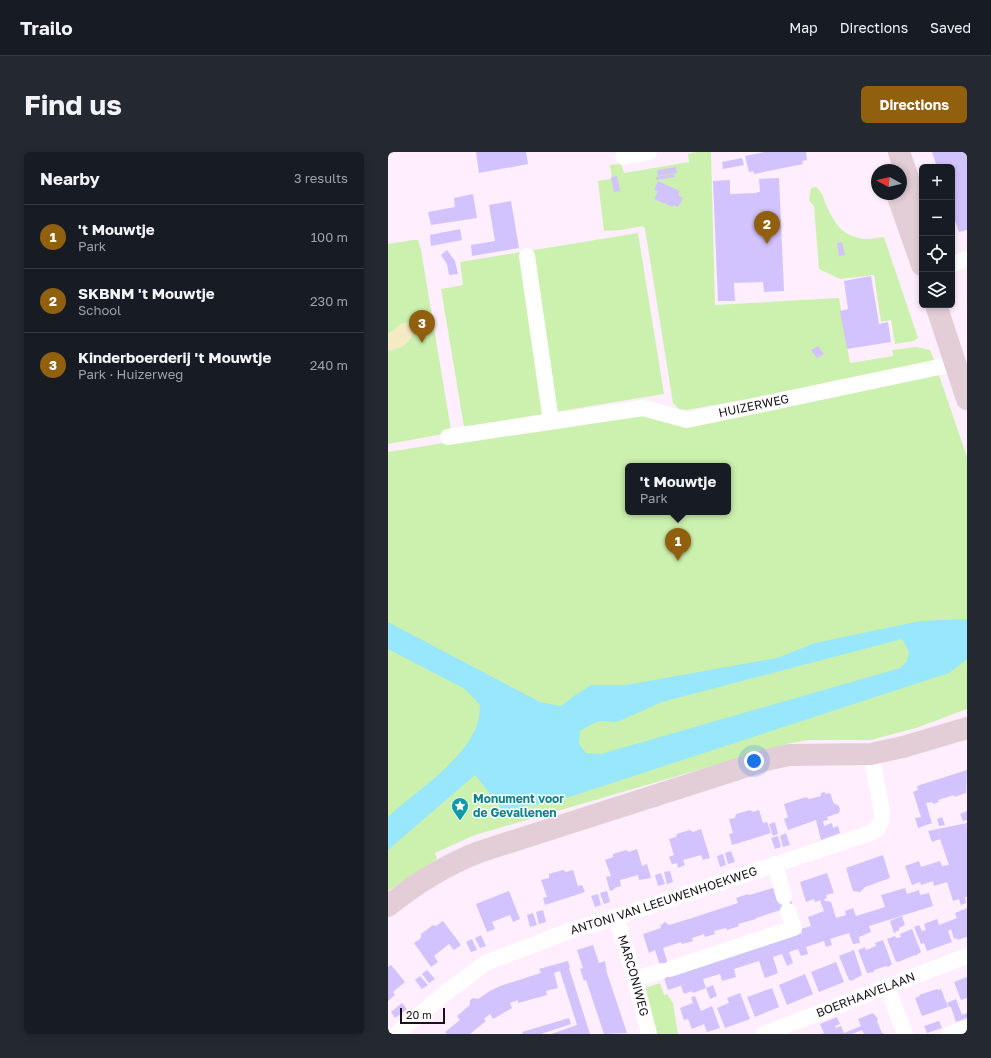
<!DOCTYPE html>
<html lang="en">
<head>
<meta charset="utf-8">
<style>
	:root { --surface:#171b24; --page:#242831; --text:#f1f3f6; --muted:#9ea1a6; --line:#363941; --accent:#91600f }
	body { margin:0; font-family:"Golos Text",sans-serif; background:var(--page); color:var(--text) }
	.controls { position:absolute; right:12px; top:12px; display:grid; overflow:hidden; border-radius:6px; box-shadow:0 2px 6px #0003 }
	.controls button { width:36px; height:36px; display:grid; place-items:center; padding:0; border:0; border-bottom:1px solid var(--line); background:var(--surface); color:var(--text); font:20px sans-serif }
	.compass { position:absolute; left:483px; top:12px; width:36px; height:36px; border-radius:50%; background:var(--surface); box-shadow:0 2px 6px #0003; rotate:278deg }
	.scale { position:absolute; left:12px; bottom:10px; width:45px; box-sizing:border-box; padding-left:4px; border:2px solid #191319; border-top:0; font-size:11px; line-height:14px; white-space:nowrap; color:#191319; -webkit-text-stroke:3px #fff; paint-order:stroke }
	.you { position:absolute; left:366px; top:609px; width:14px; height:14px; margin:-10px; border:3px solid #fff; border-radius:50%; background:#1a73e8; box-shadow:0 0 0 6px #1a73e833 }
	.badge { display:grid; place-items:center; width:26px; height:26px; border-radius:50%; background:var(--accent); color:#fff; font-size:13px; font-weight:700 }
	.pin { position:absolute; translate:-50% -33px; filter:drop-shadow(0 1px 2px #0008) }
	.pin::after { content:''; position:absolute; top:21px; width:14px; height:12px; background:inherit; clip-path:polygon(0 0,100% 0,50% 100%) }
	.popup { position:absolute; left:237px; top:311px; width:106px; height:52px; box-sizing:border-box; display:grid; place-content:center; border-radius:6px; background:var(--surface); filter:drop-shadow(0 1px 3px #0005); font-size:13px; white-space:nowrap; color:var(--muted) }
	.popup b { font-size:15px; color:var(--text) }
	.popup::after { content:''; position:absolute; left:50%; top:100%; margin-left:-8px; border:8px solid transparent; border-top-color:var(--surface) }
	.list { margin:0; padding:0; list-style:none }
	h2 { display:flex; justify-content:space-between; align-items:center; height:52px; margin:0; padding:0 16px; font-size:17px }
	h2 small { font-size:13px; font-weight:400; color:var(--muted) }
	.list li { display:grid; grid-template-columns:26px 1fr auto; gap:12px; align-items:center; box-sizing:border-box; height:64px; padding:0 16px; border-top:1px solid var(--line) }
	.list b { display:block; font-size:15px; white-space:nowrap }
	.list p { margin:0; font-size:13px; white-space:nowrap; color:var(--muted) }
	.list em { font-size:13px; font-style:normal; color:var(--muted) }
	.icon { flex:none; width:22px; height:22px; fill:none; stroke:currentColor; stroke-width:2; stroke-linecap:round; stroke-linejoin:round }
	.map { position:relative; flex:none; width:579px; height:882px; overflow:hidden; border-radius:6px }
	header { display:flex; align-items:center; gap:24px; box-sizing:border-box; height:56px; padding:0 20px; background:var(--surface); border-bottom:1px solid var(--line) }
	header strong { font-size:19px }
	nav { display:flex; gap:22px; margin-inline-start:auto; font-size:14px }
	.intro { display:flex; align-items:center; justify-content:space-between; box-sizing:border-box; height:96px; padding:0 24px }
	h1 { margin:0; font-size:28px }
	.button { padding:10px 18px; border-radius:6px; background:var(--accent); color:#fff; font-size:14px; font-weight:700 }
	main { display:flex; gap:24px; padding:0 24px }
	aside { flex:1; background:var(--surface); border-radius:6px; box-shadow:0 2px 6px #0003 }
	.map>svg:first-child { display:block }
	.green { fill:#ccf1ae; fill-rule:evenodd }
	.sand { fill:#f4ebc5 }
	.water { fill:#98e7fd; fill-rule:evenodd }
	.building { fill:#d2c2fd }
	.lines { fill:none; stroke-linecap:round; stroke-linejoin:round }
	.street { stroke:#fff; stroke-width:16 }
	.secondary { stroke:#e3ced7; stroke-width:22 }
	.labels { text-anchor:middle; stroke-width:3; stroke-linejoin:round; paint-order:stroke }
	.street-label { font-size:12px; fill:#191319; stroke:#fff }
	.culture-label { font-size:12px; font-weight:bold; fill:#0d838f; stroke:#fff; text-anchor:start }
</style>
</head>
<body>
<header>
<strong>Trailo</strong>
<nav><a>Map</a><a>Directions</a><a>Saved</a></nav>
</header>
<div class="intro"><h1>Find us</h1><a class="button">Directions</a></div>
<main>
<aside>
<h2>Nearby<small>3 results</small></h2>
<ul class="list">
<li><span class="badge">1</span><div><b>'t Mouwtje</b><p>Park</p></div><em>100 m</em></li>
<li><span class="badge">2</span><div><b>SKBNM 't Mouwtje</b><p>School</p></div><em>230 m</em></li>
<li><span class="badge">3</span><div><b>Kinderboerderij 't Mouwtje</b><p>Park · Huizerweg</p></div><em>240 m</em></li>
</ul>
</aside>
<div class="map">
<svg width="579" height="882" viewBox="0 0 579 882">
	<rect width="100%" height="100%" fill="#feeefe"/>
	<path class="green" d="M308,0h15l4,153 124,-7 11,65 43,-7 -1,-6 24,-3 14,3 6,15 -249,45 -8,-1 -6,-6 -28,-174 -2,-3 -22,4 -17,1 -6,-50 12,-2 2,-2 -2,-11 -1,-1 12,-1 3,9 65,-11 -1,-8z
		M428,35c9,8 7,13 12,22 9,19 18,29 40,30 5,0 11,-2 16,-2l34,101 -4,3 -19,3 -4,-24 -10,2 -7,-47 -34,4 -21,-10 -5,-63 -5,-6 2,-12z
		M250,81l26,161 -200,33 -23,-138 22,-4 -3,-23z
		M25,88h5l3,10 30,180 -2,3 -61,11v-94h4l10,-27 -5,5 -9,6v-90z
		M551,223l28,82v252l-51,19 -45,12h-63l-21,4 -312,91 -40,18 2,6 -49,32v-439l235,-38h17l31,6zM240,314h100v46h-100z
		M272,831l4,12 3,-1 6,9 5,31h-21l-12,-46z"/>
	<path class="sand" d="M20,170l4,1 2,5c-2,14 -12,22 -26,22v-16c7,-4 12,-11 20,-12z"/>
	<path class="water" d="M579,467v40l-18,14 -392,128 -54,9 -28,-35 -87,75v-33c29,-27 67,-49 86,-85 4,-8 6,-18 6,-27l-15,-16 -77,-40v-27l152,80 21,4 13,-10 17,-11h35l151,-27 38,-15 105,-22zM514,487l7,13 -2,9 -7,7 -299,86 -15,-1 -7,-9 1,-13 14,-8 7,-2 16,1 45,-20z"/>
	<path class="building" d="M88,0h50l2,12 -49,9z
		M377,0h41l1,8 -5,1 1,3 -49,10 -1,-3 -4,1 -4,-16z
		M544,0h35v78l-8,2 -5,-14h-1l-1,-2v-49h-15z
		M354,6l2,7 -21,4 -1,-7z
		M288,15l1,6 -19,3 -1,-6z
		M286,22l1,3 -19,3v-3z
		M229,24l3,15 -6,1 -3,-15z
		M391,26l5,113 -20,1 -1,-10 -29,1 1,18h-17l-5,-120 17,-1v14l27,-1v-1h3l-1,-13z
		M270,29l22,10 -2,4 5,3 -5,9 -5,-2v2l-19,-8 4,-8 -4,-1z
		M85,42l4,24 -46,7 -3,-13 27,-5 -1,-9z
		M123,49l8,47 -47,8 -1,-11 24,-4 -6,-36z
		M72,77l2,11 -31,6 -1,-11z
		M454,90l3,13 -6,1 -2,-13z
		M59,98l8,11 3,13 -9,1 -2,-11 -6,-9z
		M483,124l8,48 9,-2 3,20 -44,7 -7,-38 8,-2 -4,-28z
		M430,194l6,8 -7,4 -6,-8z
		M579,618l-1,23 -12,4v-2l-16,5 1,2 -6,2 -1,-2 -6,1 6,20 -14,5 -3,-10 6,-1 -8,-25 5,-2 -1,-4z
		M437,640v2l5,-1 4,11 4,1 2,4 -1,4 -12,4 1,3 -5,1 1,5 8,-3 1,5 5,-2 2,7 -19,7 -5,-20 -28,10 -4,-11 4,-2 -4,-13 22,-7 3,2 12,-3v-3z
		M362,658l3,2 6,-2 4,13 4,-1 4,11 -39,12 -3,-11 4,-1 -4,-14 6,-1 1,-4z
		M579,659v9l-4,1 -3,-7z
		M554,665l3,8 -6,1 -2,-7z
		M387,670l3,12 -5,2 -4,-12z
		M579,671v74h-2l1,6 -5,2 -2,-6 -6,2 -6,-19 -13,4 -1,-5 -12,4 -1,-3 -8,3 -7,-19 14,-5 2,6 19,-6 2,5 7,-1 -9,-26 -8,3 -4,-11z
		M313,677l9,29 -7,2 -2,-5 -18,5 2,5 -7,3 -1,-5 -5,1 -3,-7 5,-2 -5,-16 7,-2 1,-3 6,-2 7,-2 3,2z
		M398,681l4,12 -7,2 -3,-11z
		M390,684l3,11 -6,2 -4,-11z
		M249,697l5,17 5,-2 4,14 -12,2 -1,-5 -18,5 1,6 -7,2 1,1 -5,2 -4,-14 5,-1 -6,-16 8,-3v-3l13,-4 3,2z
		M343,699l4,11 -7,2 -3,-11z
		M335,702l3,11 -6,2 -3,-11z
		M495,703l7,23 -25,9 -5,5 -7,-1 -7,-23z
		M175,718l3,2 7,-2 5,16 4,-1 3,7 -40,13 -2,-7 4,-1 -6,-17 8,-2v-4z
		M282,719l3,11 -6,2 -3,-12z
		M273,721l4,11 -7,2 -3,-11z
		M439,721l7,20 -8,2 1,3 -3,1 1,2h2l4,1 5,16 10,-3 -1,-4 8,-3 3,8 29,-9 -4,-12 24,-7 2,6 12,-4 1,5 9,-2 4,13 -64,20 2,6 -12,5 1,6 -7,1 -4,-11 -19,6 2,6 -6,2 -2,-6 -18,6 2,7 -7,2 -3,-7 -9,3 4,11 -6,3 -5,-12 -9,3 5,16 -13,5 -6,-17 -25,8 2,8 -14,4 -2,-7 -17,5 3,9 -13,5 -1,-2 -8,3 -3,-8 8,-3 -21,7 -13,-40 -6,3 -6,-19 18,-6 -1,-2 5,-4 4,3 23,-7 46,-15 -2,-5 12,-4 1,1 24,-7 17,9 3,9 -37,12v1l-18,5 1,2 -12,4 -1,-2 -12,3 1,3 -10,3 -1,-3 -12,4 1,3 -11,3 -1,-2 -18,6 8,25 8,-1 123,-39 -1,-4 10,-3 -3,-9 16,-6 -4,-11 -5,2 -1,-3 -8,3 -6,-20z
		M121,739l11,28 -7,3 -3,-7 -18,7 3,7 -8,3 -11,-28z
		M219,739l3,11 -6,2 -4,-11z
		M210,742l3,11 -6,2 -4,-11z
		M579,756v29l-10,3v-2l-3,1 -3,-10 -3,2 4,11 -25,9 -3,-8 -3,1 -7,-17 5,-2 3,6 4,-1 -2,-6 13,-5 2,6 18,-7 -2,-5z
		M155,758l3,12 -7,2 -3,-12z
		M145,761l4,12 -7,2 -3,-12z
		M514,764l3,9 -6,3v2l-5,3 -4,-12z
		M55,769l18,24 -7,5 -5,-6 -15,12 4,6 -7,5 -17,-24 7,-5v-4l12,-9 3,1z
		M524,777l9,23 -6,4v-1l-17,7v-1l-2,1 -9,-23 8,-3 1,2 5,-1 -1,-3z
		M93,783l5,11 -6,2 -5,-10z
		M84,787l5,11 -6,2 -5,-10z
		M495,788l9,24 -4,3 -2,-1 -12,4v2l-7,1 -9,-23 7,-3 1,3 10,-4 -1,-3z
		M205,793l6,18 6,-2 2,12 20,60 -23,1 -18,-54 -2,1 -4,-12 3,-1 -6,-18z
		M466,798l8,25 -11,6 -1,-1h-1l-10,-24z
		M180,809l2,7h-1l21,66h-39l26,-9 -17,-54 -6,2 4,15 -12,3 1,4 -29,8v-3l-8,3 2,5 -19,11 -3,-5 -6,5 2,2 -16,13h-23l-2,-2 15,-12 -3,-4 13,-11v-5l3,-2 5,1 12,-8 10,-5 41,-13 -2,-4z
		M448,810l8,20 -25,10 -8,-20z
		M3,813l14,17 -12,10 2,3 -7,6v-34z
		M39,818l8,9 -6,4 -7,-9z
		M417,822l8,20 -26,11 -8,-20z
		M32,824l8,9 -6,4 -7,-9z
		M579,825v21l-6,2 -7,-18z
		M325,833l4,11 -7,3 -4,-11z
		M384,836l7,19 -24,10 -8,-20z
		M549,837l1,1 3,-1 7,18 -26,9 -7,-18 5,-2 -1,-1z
		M352,841l10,26 -25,9 -8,-20 12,-5 -2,-5z
		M307,844l6,15 11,-5 8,22 -13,4 -3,-8 -12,5 -4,-10 -4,1 -4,-12 13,-5 -2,-6z
		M568,847l6,16 5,-2v5l-11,4 -5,-15h-2l-2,-4z
		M14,851l5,6 -12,9 -4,-6z
		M485,861l5,6 -1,2 5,12 3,1h-21l-2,-4 -10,4h-31l3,-1 -4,-9 17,-7 3,7 -5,2 1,2 5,-2 3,7 17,-7 -3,-7z
		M181,866l2,6 -30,10h-18l-1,-2z
		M551,869l3,7 -15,5 -3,-7z"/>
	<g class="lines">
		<g class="street">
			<path d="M235,5l26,-5"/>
			<path d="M139,104l24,165"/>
			<path d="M564,112l15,-5"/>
			<path id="s1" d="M60,285l195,-29 44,12 257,-54 11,-4"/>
			<path d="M387,712l9,33"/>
			<path id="s2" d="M228,765l19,62 14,55"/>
			<path d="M282,817l124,-41 -6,-17"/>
			<path d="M247,827l27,-8"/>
			<path d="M499,834l18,48"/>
			<path id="s3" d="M8,882l52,-43 38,-28 80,-31 50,-15 255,-84c9,-5 11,-10 11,-21l-11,-58"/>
			<path id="s4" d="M376,882l203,-78"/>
			<path d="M562,882l17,-6"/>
		</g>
		<path class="secondary" d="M511,0l21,62
			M509,42l25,71
			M548,153l31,94
			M0,754c27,-22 58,-41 91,-54l287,-92 23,-5 82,-1 32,-7 64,-19"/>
	</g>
	<defs>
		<g id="sight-pin" transform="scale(0.9)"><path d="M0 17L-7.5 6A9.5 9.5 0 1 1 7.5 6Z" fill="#0f9aa8" stroke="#fff"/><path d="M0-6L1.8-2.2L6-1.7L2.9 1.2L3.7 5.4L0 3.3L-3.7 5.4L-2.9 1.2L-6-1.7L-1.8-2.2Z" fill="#fff"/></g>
	</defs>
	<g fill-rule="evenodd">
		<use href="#sight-pin" x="72" y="654"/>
	</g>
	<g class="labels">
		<g class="street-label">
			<text dy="4" stroke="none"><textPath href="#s1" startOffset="311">HUIZERWEG</textPath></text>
			<text dy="4" stroke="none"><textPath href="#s3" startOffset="303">ANTONI VAN LEEUWENHOEKWEG</textPath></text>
			<text dy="4" stroke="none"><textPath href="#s2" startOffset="61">MARCONIWEG</textPath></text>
			<text dy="4" stroke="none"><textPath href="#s4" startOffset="109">BOERHAAVELAAN</textPath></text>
		</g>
		<g class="culture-label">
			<text x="85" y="651">Monument voor<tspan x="85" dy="14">de Gevallenen</tspan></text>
		</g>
	</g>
</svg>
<div class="controls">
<button>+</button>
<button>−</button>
<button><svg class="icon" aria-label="locate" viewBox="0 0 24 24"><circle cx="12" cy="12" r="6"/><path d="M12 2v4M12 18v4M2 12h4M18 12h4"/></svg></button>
<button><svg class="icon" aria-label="layers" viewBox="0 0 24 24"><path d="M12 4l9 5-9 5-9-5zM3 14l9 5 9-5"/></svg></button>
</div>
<svg class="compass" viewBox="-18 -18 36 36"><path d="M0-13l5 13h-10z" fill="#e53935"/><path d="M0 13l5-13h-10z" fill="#9ea1a6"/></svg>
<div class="scale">20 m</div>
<div class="you"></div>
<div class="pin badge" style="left:290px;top:409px">1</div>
<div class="popup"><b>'t Mouwtje</b>Park</div>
<div class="pin badge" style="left:379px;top:92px">2</div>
<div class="pin badge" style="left:34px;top:191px">3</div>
</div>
</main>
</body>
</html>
